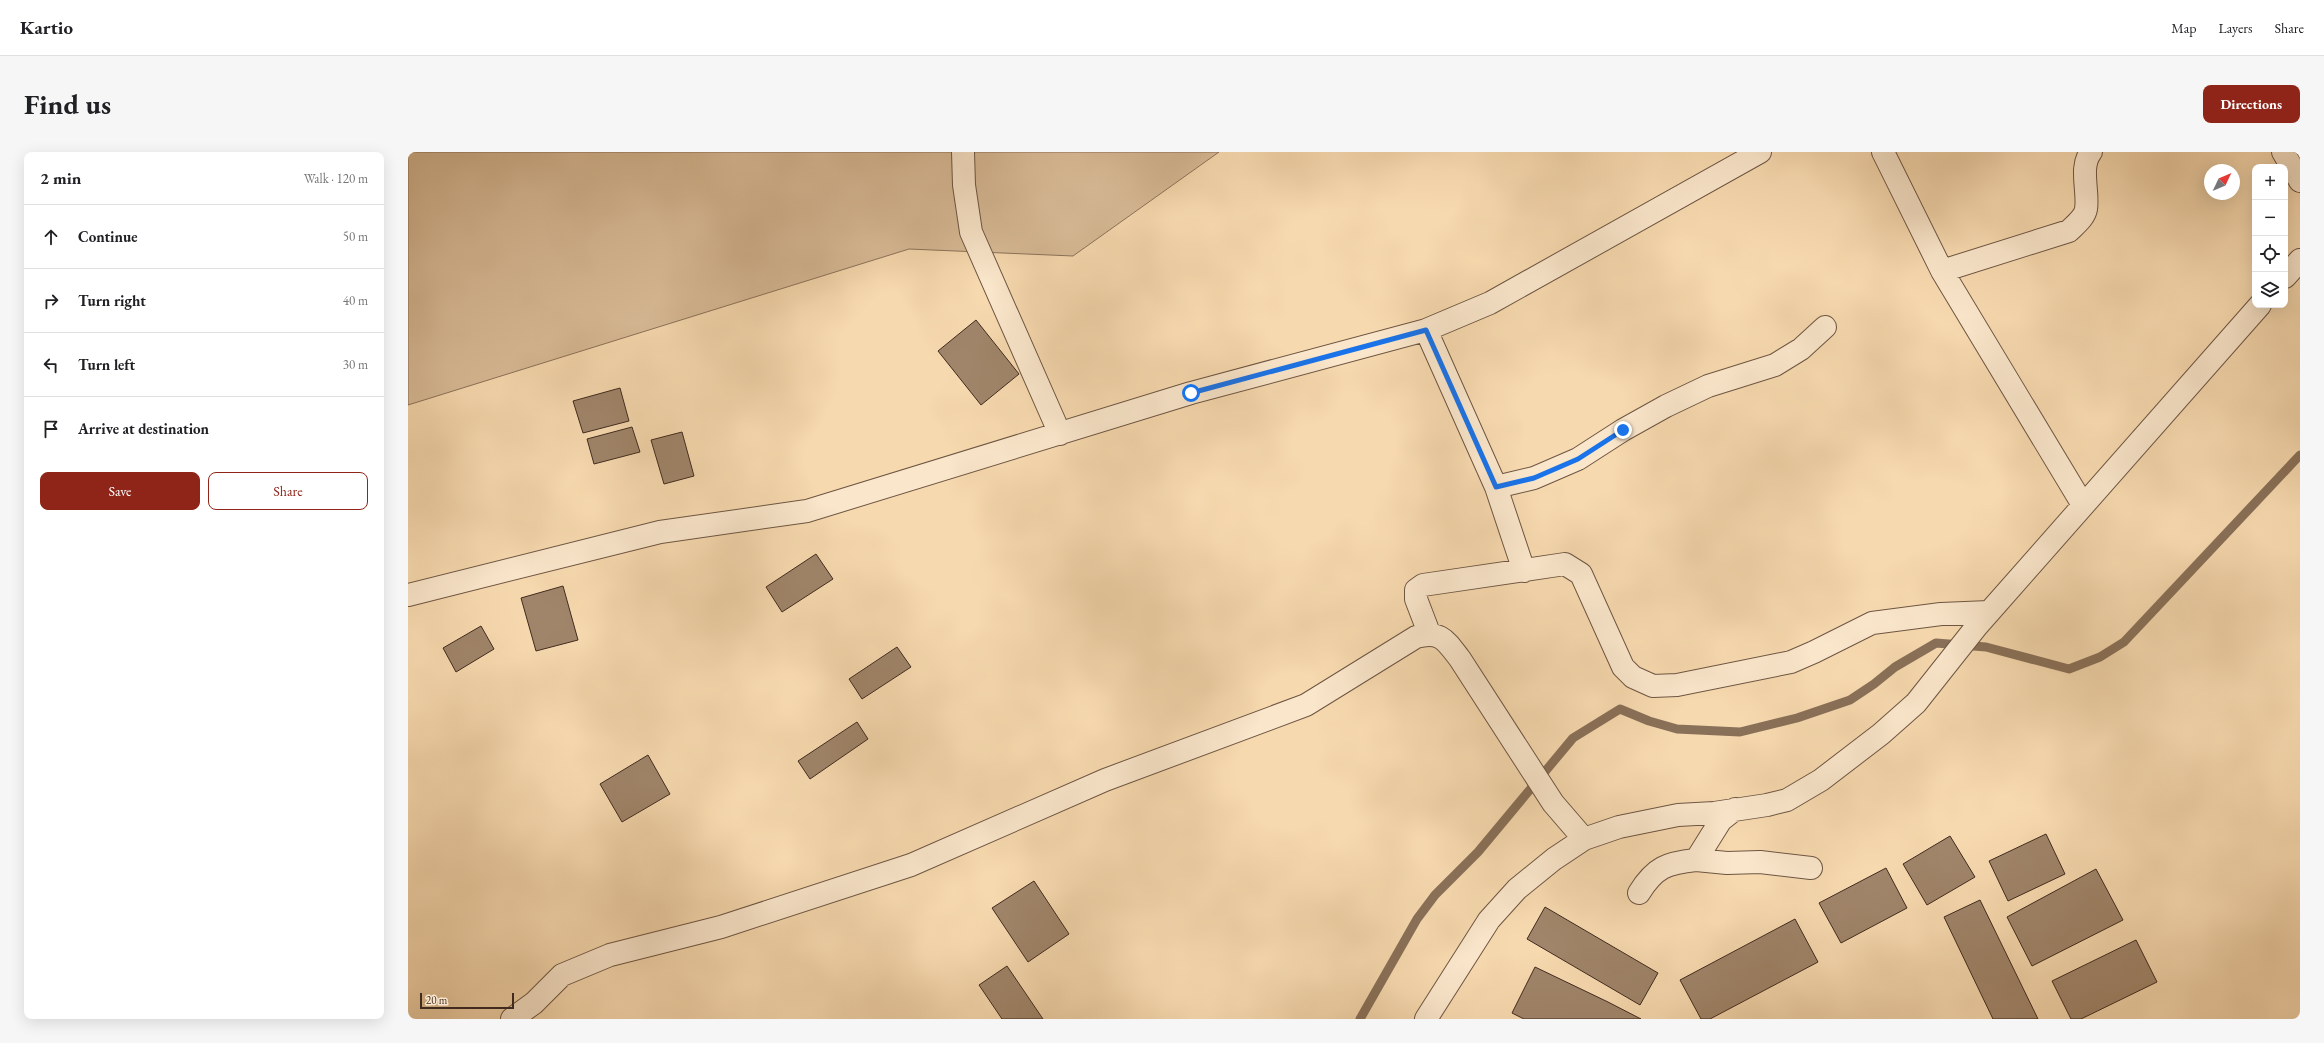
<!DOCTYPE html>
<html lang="en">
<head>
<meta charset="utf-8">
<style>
	:root { --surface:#fff; --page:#f6f6f6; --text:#202124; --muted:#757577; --line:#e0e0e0; --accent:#8f2418 }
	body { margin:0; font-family:"EB Garamond",serif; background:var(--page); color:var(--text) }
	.controls { position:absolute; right:12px; top:12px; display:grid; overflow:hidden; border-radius:8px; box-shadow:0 4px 16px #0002 }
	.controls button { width:36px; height:36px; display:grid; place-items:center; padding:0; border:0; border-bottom:1px solid var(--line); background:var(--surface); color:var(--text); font:20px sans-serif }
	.compass { position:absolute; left:1796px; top:12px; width:36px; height:36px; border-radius:50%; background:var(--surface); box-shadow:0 4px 16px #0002; rotate:46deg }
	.scale { position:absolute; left:12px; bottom:10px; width:94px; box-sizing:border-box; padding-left:4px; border:2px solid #412b1f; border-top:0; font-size:11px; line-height:14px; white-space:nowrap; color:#412b1f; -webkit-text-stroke:3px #fae6cb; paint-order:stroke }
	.stop { position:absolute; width:12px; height:12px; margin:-9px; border:3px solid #1a73e8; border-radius:50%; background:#fff }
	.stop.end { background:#1a73e8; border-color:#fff; box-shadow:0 1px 4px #0008 }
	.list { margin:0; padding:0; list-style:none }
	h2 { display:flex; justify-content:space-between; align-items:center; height:52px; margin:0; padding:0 16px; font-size:17px }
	h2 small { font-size:13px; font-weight:400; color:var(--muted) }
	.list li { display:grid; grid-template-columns:26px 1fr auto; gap:12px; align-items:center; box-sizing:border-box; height:64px; padding:0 16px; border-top:1px solid var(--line) }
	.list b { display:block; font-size:15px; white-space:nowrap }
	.list em { font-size:13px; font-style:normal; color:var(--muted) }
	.actions { display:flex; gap:8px; padding:12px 16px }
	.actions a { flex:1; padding:9px 0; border:1px solid var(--accent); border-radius:8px; text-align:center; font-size:14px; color:var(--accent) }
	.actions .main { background:var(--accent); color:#fff }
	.icon { flex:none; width:22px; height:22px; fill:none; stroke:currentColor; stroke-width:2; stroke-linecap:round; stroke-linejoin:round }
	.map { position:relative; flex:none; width:1892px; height:867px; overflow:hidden; border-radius:8px }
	header { display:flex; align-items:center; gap:24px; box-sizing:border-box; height:56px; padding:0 20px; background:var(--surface); border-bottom:1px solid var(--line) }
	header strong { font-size:19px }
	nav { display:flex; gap:22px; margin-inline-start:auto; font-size:14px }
	.intro { display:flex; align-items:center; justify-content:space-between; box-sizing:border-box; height:96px; padding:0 24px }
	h1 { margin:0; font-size:28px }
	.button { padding:10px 18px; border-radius:8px; background:var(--accent); color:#fff; font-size:14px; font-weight:700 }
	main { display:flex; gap:24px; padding:0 24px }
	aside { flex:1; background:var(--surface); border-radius:8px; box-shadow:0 4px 16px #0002 }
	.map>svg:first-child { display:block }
	.green { fill:#d8bb97; stroke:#8c735b }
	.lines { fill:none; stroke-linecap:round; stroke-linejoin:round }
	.stream { stroke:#897058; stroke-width:9 }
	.building { fill:#a0856a; stroke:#412b1f }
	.minor-casing { stroke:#6e5643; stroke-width:24 }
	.minor { stroke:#fae6cb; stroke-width:22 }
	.route { stroke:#1a73e8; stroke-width:5 }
</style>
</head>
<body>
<header>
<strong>Kartio</strong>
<nav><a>Map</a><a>Layers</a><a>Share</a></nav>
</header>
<div class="intro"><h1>Find us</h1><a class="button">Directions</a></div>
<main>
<aside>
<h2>2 min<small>Walk · 120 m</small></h2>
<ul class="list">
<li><svg class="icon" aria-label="ahead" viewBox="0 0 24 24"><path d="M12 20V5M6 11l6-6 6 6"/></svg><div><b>Continue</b></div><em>50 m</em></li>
<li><svg class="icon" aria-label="right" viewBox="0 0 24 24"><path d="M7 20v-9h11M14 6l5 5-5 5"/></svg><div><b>Turn right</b></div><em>40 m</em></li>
<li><svg class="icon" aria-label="left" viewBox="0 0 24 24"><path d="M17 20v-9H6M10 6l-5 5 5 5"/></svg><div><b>Turn left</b></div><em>30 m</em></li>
<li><svg class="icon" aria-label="arrive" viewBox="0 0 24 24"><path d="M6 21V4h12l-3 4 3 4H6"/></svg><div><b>Arrive at destination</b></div></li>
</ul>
<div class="actions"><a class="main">Save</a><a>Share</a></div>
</aside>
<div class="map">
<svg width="1892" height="867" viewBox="0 0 1892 867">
	<rect width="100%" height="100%" fill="#f7d9af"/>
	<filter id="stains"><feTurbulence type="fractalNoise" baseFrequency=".005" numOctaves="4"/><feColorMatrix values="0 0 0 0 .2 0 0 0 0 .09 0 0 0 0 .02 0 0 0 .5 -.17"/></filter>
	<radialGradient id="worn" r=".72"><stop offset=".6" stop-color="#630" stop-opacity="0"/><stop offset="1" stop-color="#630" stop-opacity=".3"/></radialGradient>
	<path class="green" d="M0,0h811l-146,104 -164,-7 -501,156z"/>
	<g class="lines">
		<path class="stream" d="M952,867l57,-100 18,-24 43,-43 95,-114 47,-29 29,12 28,8 63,3 57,-14 53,-18 24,-16 21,-17 41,-24 50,4 83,22 31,-12 24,-15 176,-187"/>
	</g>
	<path class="building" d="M568,168l43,54 -38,31 -43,-54z
		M212,236l9,33 -46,12 -10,-32z
		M224,275l8,25 -46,12 -7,-25z
		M274,280l12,44 -30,8 -13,-44z
		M408,402l17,25 -51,33 -16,-25z
		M155,434l15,54 -42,11 -15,-53z
		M73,474l13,23 -38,23 -13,-24z
		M489,495l14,20 -49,32 -13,-20z
		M449,570l11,17 -58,40 -12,-18z
		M240,603l22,39 -48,28 -22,-38z
		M1638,682l19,40 -57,27 -19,-40z
		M1542,684l25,41 -48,28 -24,-41z
		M1478,716l21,40 -66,35 -22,-40z
		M1688,717l27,51 -91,46 -25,-49z
		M626,729l35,53 -41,28 -36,-54z
		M1572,748l58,119h-45l-49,-102z
		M1137,755l113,66 -18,32 -113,-66z
		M1387,767l23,43 -108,57h-9l-21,-39z
		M1728,788l21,42 -76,37h-10l-19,-38z
		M599,814l36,53h-41l-23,-34z
		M1127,815l73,35 33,17h-117l-12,-6z"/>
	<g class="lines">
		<g class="minor-casing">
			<path id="minor" d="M555,0l1,33 7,47 89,202
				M1475,0l59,119 141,234
				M1875,0l17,29
				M1534,119l127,-40c6,-6 16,-14 17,-22 3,-17 -7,-42 5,-57
				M1877,125l15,-17
				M1018,178l70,157 28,84
				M1088,335l38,-9 44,-19 45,-29 43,-24 42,-20 67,-21 26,-16 24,-22
				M0,443l252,-63 147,-21 384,-118 235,-63 64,-27 270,-151
				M1021,481l-13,-34v-9l7,-5 142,-21 16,10 42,93 10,10 20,9 24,-1 114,-23 23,-10 58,-29 69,-9 48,-2
				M1288,708l31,3 33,-1 51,6
				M1231,741c16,-26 28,-30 57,-33l25,-40 14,-11
				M104,867l22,-16 28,-28 48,-20 111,-28 190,-62 194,-85 201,-75 110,-68c25,-7 30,4 44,22l93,144 31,36
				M1018,867l63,-99 28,-31 37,-30 30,-20 35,-12 59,-12 36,-2 53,-8 20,-5 34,-20 60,-46 35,-31 61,-77 283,-321"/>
		</g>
		<use href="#minor" class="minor"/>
	</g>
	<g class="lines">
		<path class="route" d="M783,241l235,-63 70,157 38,-9 44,-19 45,-29"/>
	</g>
	<rect width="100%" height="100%" filter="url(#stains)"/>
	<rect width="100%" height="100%" fill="url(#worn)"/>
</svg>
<div class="controls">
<button>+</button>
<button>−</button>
<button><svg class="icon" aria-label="locate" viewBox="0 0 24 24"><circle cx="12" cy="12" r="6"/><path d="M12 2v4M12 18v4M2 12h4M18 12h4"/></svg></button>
<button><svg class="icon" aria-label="layers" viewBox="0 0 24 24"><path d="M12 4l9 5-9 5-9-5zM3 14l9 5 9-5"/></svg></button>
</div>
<svg class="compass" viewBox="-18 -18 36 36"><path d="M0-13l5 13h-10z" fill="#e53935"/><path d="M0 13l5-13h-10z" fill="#757577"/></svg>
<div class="scale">20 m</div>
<div class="stop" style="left:783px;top:241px"></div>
<div class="stop end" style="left:1215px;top:278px"></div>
</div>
</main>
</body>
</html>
